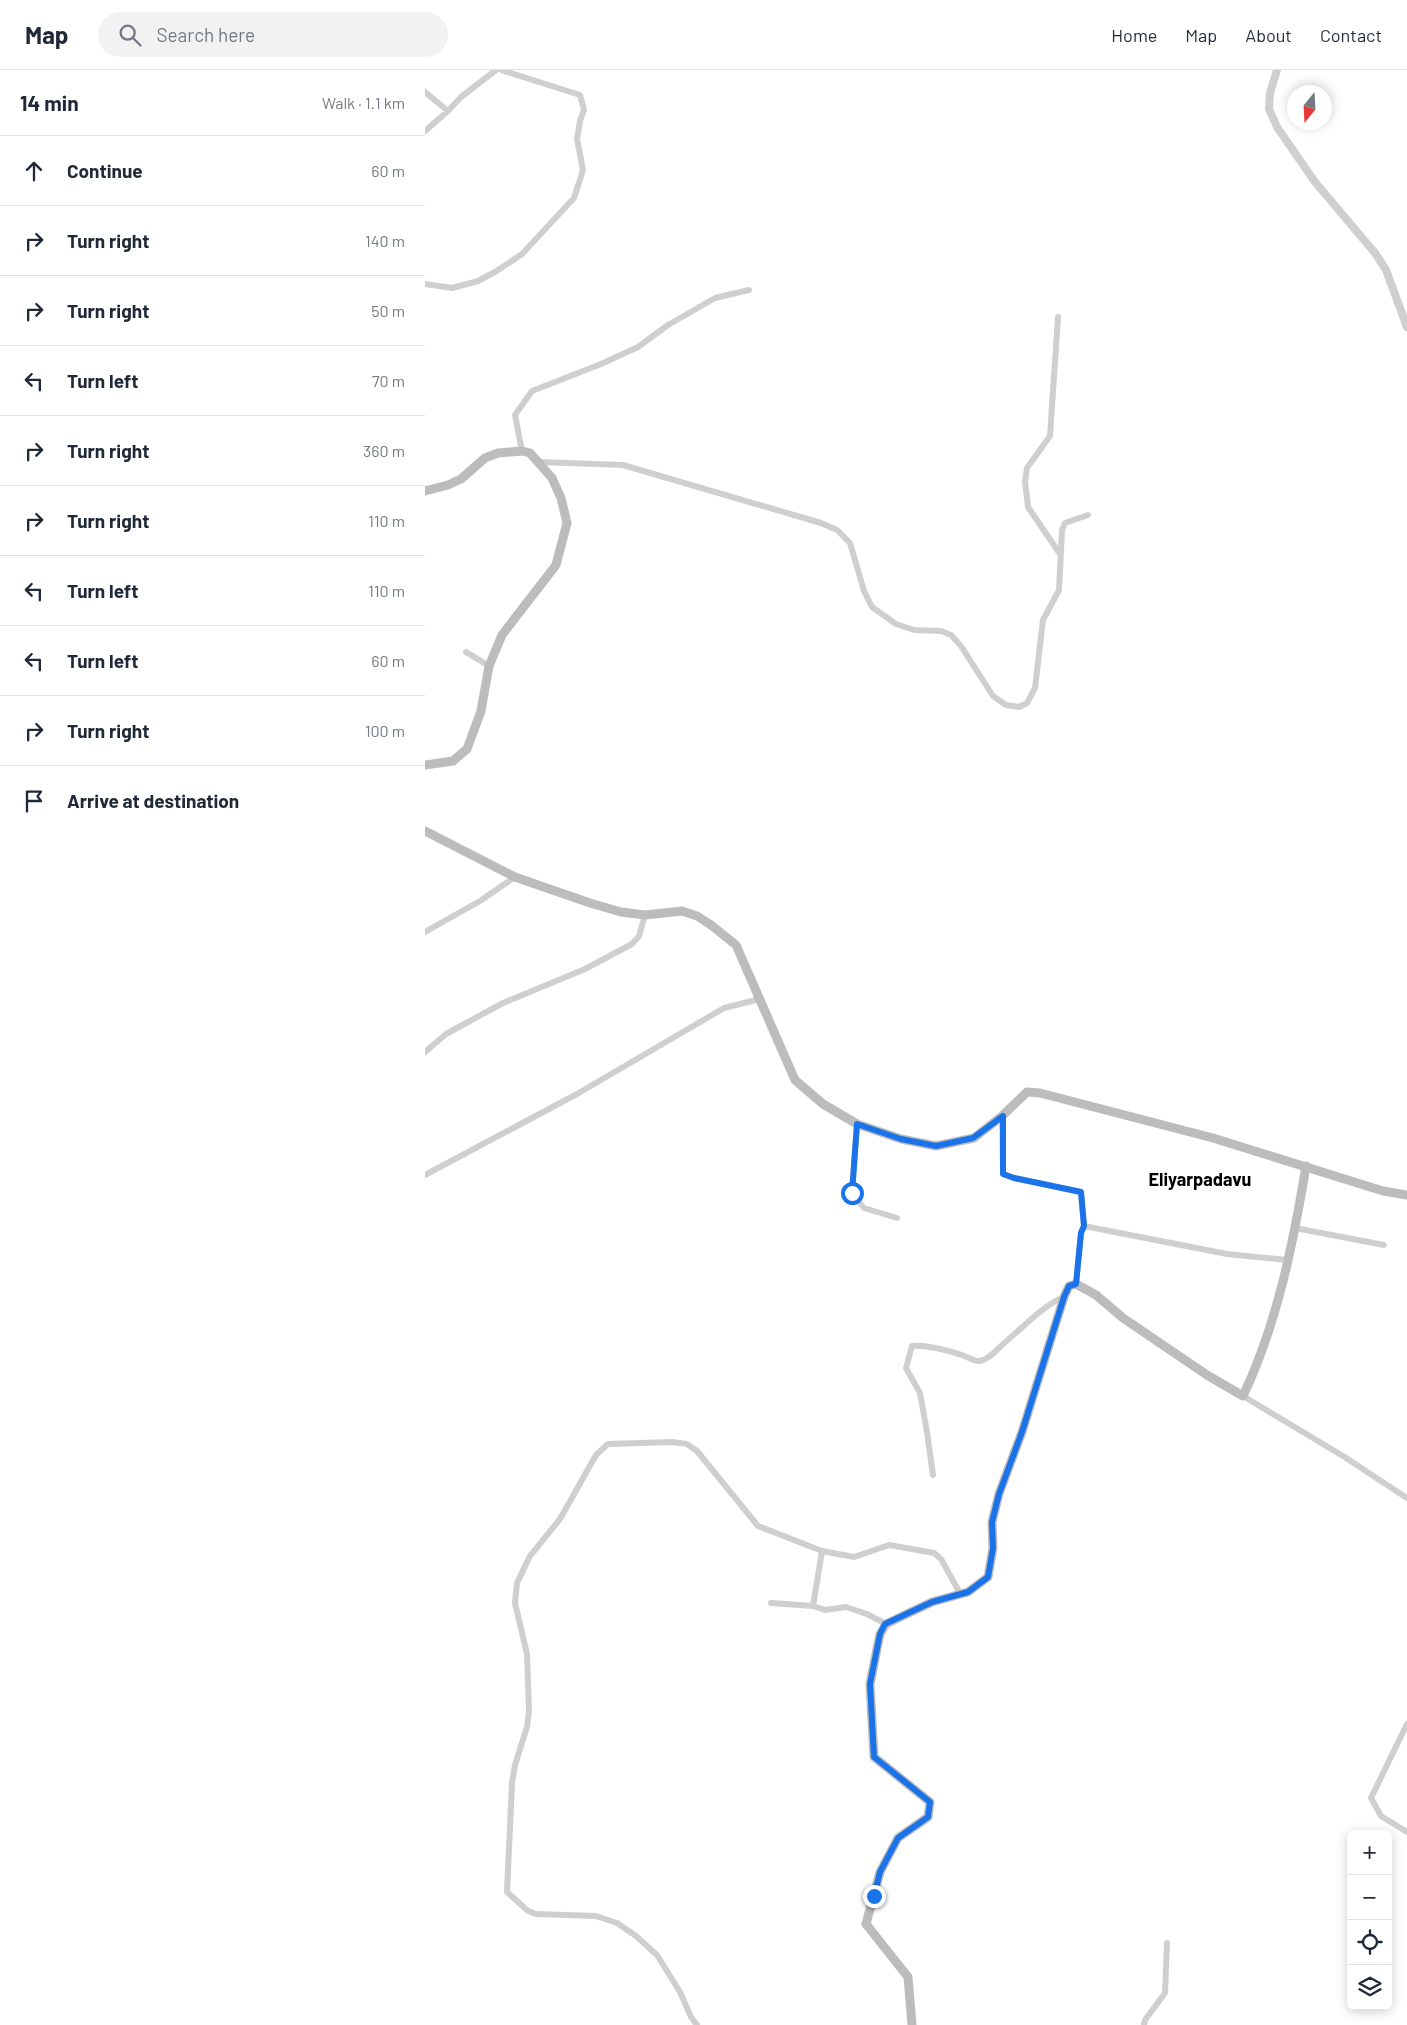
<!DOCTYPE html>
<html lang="en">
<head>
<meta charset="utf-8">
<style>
	:root { --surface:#fff; --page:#f2f2f3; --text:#1f2937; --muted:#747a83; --line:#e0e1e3 }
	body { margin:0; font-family:Barlow,sans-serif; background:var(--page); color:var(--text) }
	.controls { position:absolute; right:15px; bottom:15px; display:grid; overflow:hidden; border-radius:8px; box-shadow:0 2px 12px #0003 }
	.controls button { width:45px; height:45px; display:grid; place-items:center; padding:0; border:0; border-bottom:1px solid var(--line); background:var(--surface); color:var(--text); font:25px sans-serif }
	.compass { position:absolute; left:862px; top:15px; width:45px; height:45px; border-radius:50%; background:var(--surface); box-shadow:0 2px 12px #0003; rotate:198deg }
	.stop { position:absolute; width:15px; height:15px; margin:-11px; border:4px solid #1a73e8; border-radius:50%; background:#fff }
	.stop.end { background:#1a73e8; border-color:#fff; box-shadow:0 1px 5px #0008 }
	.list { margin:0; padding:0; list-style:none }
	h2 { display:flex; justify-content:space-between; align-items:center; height:65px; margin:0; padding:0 20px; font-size:21px }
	h2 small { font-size:16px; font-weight:400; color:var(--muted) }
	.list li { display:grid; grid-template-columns:32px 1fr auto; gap:15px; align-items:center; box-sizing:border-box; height:70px; padding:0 20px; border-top:1px solid var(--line) }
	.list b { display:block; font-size:19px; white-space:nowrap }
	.list em { font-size:16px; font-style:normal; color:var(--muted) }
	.icon { flex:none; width:28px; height:28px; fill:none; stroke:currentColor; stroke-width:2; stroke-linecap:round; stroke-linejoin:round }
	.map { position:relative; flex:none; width:982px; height:1955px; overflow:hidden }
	header { display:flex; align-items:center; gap:30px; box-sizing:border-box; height:70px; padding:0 25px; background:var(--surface); border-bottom:1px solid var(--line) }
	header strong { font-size:24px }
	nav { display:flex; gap:28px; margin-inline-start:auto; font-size:18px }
	.search { width:350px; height:45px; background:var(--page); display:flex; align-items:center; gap:12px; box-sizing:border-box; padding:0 18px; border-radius:28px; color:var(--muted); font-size:19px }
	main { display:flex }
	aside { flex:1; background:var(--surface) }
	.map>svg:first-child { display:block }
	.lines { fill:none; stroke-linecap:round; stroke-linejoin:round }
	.minor { stroke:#cfcfcf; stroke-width:6 }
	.tertiary { stroke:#cfcfcf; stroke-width:8 }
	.secondary { stroke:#bcbcbc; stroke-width:9 }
	.route { stroke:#1a73e8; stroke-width:6 }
	.labels { text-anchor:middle; stroke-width:5; stroke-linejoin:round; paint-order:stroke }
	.quarter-label { font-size:18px; font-weight:bold; fill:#000; stroke:#fff }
</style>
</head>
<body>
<header>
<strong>Map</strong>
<div class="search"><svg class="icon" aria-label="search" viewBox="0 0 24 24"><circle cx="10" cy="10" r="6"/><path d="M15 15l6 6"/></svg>Search here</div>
<nav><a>Home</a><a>Map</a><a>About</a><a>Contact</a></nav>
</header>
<main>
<aside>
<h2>14 min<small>Walk · 1.1 km</small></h2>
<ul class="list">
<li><svg class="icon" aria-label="ahead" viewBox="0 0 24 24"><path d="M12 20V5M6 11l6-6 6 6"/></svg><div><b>Continue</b></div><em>60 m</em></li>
<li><svg class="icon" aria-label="right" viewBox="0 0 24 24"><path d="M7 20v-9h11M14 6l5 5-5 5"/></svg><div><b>Turn right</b></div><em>140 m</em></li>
<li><svg class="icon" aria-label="right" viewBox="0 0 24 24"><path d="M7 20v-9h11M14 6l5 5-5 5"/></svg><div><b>Turn right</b></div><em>50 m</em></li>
<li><svg class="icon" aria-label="left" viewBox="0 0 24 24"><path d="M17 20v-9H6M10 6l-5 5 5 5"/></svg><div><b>Turn left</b></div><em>70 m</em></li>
<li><svg class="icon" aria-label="right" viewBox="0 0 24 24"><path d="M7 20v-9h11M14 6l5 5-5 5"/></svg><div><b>Turn right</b></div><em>360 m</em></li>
<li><svg class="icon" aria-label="right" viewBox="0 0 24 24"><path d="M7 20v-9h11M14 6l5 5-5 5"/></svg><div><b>Turn right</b></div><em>110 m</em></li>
<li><svg class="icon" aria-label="left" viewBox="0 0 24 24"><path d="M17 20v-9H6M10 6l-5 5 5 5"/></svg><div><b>Turn left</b></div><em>110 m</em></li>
<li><svg class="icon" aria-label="left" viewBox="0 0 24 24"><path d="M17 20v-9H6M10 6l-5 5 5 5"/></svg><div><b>Turn left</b></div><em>60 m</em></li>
<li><svg class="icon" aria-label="right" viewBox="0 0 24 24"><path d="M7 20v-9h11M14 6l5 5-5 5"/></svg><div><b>Turn right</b></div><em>100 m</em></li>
<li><svg class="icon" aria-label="arrive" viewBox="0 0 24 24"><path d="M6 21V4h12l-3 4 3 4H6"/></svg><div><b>Arrive at destination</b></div></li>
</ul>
</aside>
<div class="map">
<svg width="982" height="1955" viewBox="0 0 982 1955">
	<rect width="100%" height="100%" fill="#fff"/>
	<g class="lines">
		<path class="minor" d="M0,22l23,19 -23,20
			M23,41l13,-14 35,-27
			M0,214l27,4 26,-7 17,-9 27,-18 52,-56 9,-28 -6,-31 3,-18 4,-11 -4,-15 -79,-25
			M633,247l-8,119 -23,32 -2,14 3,25 32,47
			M97,381l-7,-36 17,-24 69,-27 37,-17 30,-22 47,-27 34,-8
			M115,392l83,3 198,58 16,7 13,13 14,48 8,16 24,17 18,6 27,1 10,4 10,11 32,50 13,9 13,2 8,-4 8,-15 8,-68 16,-30 3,-60 3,-7 23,-8
			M41,582l23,14
			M0,862l55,-31 35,-24
			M0,982l21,-18 57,-31 82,-34 47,-25 7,-8 6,-21
			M577,1046l1,58 11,4 67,14 3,34 -3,7 -5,51
			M432,1054l-5,69 12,15 33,10
			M0,1105l152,-81 147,-86 36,-9
			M659,1156l143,28 61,6
			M870,1158l89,17
			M818,1326l100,60 64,42
			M508,1405l-6,-43 -7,-39 -14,-25 6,-22c14,-1 37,5 50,9 6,2 12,7 18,6 9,-2 16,-10 22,-16 17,-14 41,-40 62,-48
			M346,1533l42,3 12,4 21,-3 21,7 19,10
			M388,1536l9,-55
			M982,1654l-36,74 10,18 26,16
			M272,1955l-6,-8 -11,-25 -23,-37 -21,-19 -19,-13 -21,-7 -60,-2 -8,-3 -21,-19 5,-109 3,-18 12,-38 2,-16 -2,-57 -12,-51 2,-20 13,-27 30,-37 36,-64 12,-11 64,-2 15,2 10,7 61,75 64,25 32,6 35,-12 45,8 7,6 20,36
			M719,1955l1,-5 20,-27 2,-50"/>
		<path class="tertiary" d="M852,0l-7,23 -1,16 8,18 38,55 60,71 11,17 21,57"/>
		<path class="secondary" d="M0,421l23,-6 13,-6 24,-21 13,-5 24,-2 8,2 22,25 9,20 6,25 -11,42 -54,70 -13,31 -8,45 -14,38 -14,12 -28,4
			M0,761l90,46 75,26 31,9 24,3 37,-4 15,5 14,9 25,20 59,135 28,24 34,20 44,15 35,7 38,-8 28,-22 25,-24 13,1 173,45 170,53 24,4
			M487,1955l-4,-48 -42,-53 14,-52 18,-34 30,-21 2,-15 -56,-45 -4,-73 10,-50 6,-10 46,-22 36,-10 20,-15 5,-29 -1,-26 7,-28 23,-62 42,-135 5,-11 7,-2 20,11 27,23 84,57 36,21c34,-72 50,-151 63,-230"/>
	</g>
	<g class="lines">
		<path class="route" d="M427,1123l5,-69 44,15 35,7 37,-8 30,-22v58l11,4 67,14 3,34 -3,7 -5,51 -7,2 -5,11 -42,135 -23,62 -7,28 1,26 -5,29 -20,15 -36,10 -47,22 -5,10 -10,50 4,73 56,45 -2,15 -30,21 -18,34 -6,24"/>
	</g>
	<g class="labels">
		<g class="quarter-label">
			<text x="775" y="1116">Eliyarpadavu</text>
		</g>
	</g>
</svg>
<div class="controls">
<button>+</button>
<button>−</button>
<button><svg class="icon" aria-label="locate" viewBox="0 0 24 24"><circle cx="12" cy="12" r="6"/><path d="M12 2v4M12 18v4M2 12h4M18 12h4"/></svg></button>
<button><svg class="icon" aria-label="layers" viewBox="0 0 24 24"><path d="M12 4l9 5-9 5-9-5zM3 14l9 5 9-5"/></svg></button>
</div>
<svg class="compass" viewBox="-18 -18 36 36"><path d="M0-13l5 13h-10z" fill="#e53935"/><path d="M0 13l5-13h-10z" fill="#747a83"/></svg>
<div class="stop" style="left:427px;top:1123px"></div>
<div class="stop end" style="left:449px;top:1826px"></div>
</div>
</main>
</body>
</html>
